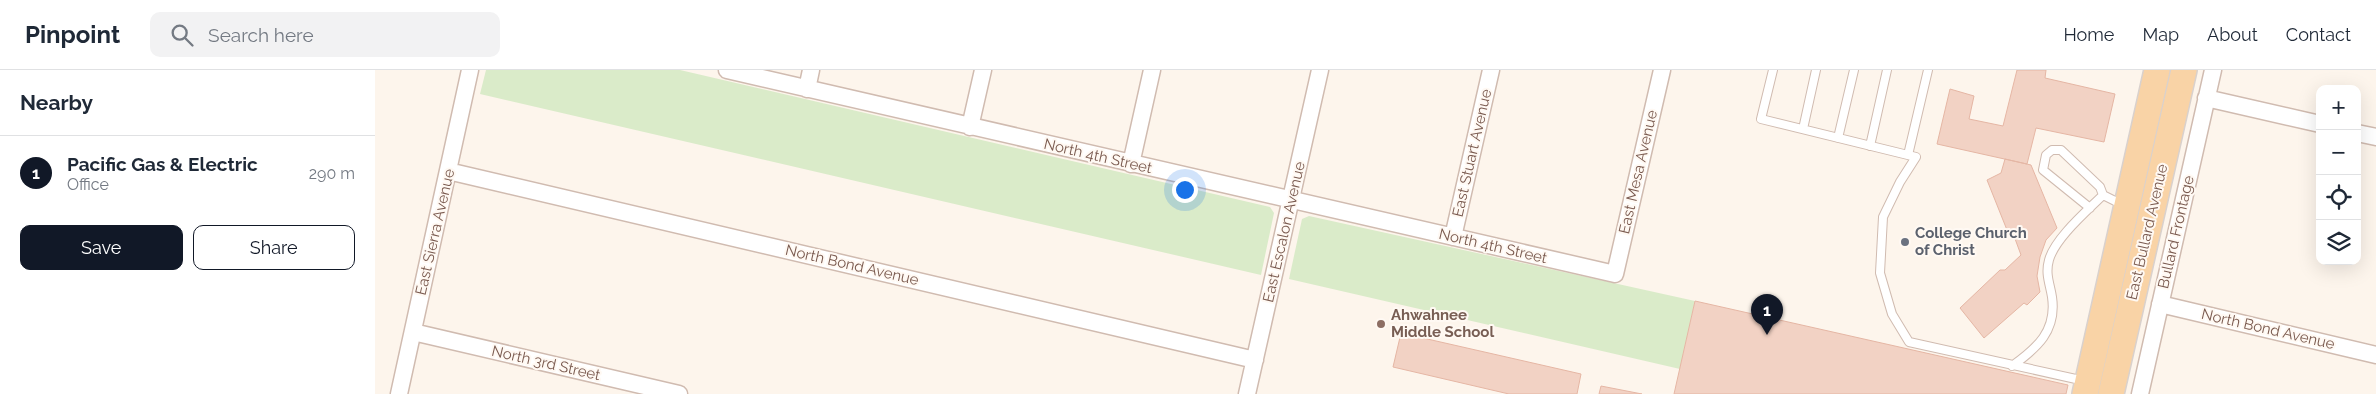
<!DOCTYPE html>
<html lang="en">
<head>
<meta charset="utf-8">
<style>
	:root { --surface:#fff; --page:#f2f2f3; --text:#1f2937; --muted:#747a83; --line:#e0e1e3; --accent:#111827 }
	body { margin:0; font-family:Raleway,sans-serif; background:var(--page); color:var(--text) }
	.controls { position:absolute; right:15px; top:15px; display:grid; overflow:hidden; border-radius:10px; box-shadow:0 5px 20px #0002 }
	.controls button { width:45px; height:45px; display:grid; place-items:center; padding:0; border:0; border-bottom:1px solid var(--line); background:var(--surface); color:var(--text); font:25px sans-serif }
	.you { position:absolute; left:809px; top:119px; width:18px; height:18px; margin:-12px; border:4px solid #fff; border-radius:50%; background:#1a73e8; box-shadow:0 0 0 8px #1a73e833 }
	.badge { display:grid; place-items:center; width:32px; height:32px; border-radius:50%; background:var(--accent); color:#fff; font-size:16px; font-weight:700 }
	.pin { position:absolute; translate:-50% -41px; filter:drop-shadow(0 1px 2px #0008) }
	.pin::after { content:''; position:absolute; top:26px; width:18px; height:15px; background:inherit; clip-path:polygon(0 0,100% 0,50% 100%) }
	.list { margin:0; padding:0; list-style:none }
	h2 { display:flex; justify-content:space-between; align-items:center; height:65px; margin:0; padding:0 20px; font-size:21px }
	h2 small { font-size:16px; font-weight:400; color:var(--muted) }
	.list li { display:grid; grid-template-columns:32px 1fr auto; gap:15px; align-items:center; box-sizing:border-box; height:75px; padding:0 20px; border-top:1px solid var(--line) }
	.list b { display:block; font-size:19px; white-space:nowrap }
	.list p { margin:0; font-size:16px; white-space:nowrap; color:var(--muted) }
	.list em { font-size:16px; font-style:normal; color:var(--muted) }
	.actions { display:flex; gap:10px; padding:15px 20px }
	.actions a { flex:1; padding:11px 0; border:1px solid var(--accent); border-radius:10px; text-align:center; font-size:18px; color:var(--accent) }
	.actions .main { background:var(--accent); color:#fff }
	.icon { flex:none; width:28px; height:28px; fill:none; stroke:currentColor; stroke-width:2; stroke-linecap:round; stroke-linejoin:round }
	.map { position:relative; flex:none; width:2001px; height:324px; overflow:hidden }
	header { display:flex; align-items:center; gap:30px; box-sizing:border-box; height:70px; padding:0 25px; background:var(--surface); border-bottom:1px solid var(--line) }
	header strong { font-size:24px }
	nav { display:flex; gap:28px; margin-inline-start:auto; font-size:18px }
	.search { width:350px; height:45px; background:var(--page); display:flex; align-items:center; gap:12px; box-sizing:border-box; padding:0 18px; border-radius:10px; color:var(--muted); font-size:19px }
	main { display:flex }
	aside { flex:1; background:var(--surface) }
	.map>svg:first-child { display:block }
	.green { fill:#daebc9 }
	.building { fill:#f2d2c4; stroke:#e5b6a4 }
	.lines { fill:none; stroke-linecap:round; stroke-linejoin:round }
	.lane-casing { stroke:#d0bbb0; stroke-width:10 }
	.street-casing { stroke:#d0bbb0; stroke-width:19 }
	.primary-casing { stroke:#d9d1cd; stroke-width:28 }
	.lane { stroke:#fff; stroke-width:8 }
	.street { stroke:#fff; stroke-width:16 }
	.primary { stroke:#f9d3a6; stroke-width:25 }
	.worship-dot { fill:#6b7280; stroke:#fff9f3; stroke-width:2 }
	.education-dot { fill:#8d6e63; stroke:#fff9f3; stroke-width:2 }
	.labels { text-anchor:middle; stroke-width:4; stroke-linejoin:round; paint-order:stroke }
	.street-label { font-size:15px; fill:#79594e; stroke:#fff9f3 }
	.worship-label { font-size:15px; font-weight:bold; fill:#5b616d; stroke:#fff9f3; text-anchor:start }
	.education-label { font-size:15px; font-weight:bold; fill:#785e54; stroke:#fff9f3; text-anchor:start }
</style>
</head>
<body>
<header>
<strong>Pinpoint</strong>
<div class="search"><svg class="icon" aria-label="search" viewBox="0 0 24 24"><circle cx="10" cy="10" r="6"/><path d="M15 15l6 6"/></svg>Search here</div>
<nav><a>Home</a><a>Map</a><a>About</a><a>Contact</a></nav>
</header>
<main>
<aside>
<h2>Nearby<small></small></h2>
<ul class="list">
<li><span class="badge">1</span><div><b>Pacific Gas &amp; Electric</b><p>Office</p></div><em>290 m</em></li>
</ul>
<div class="actions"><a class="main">Save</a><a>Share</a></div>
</aside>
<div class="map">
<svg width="2001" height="324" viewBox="0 0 2001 324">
	<rect width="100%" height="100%" fill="#fdf5ec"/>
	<path class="green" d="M111,0h194l590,137 4,6 -13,62 -781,-181z
		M934,146l386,85 -15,68 -391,-90 13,-60z"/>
	<path class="building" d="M1642,0h29l-1,8 70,16 -11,48 -68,-14 -9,36 -90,-20 13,-55 24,7 -5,23 34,7z
		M1630,89l26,6 26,63 -11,12 -6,17 -3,19 3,16 -13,13 -3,-2 -40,35 -24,-30 40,-38h5l16,-15 -7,-19 -5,-1 -22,-55 14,-7z
		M1320,231l373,84 -2,9h-392z
		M1026,263l180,41 -4,20h-68l-116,-27z
		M1226,316l41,8h-43z"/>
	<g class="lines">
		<g class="lane-casing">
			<path id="lane" d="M1398,0l-12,49 155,38 -16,25 -17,35 -3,56 12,41 17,28 176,39
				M1428,59l13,-59
				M1463,68l16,-68
				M1495,76l17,-76
				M1533,85l20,-85
				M1728,125l20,10
				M1637,296c25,-18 45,-35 40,-69 -2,-13 -7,-23 -3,-37 6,-22 38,-49 54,-65l-3,-8 -39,-37h-9l-6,5 -3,15 47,38"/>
		</g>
		<g class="street-casing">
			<path id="street" d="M352,0l888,204 47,-204
				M432,19l4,-19
				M1831,28l114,26
				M595,57l13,-57
				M1982,63l19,4
				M756,94l21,-94
				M73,101l807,189
				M1078,167l38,-167
				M1785,234l216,51
				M38,262l266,62
				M24,324l71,-324
				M872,324l73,-324
				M1765,324l73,-324"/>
		</g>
		<g class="primary-casing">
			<path id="primary" d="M1710,324l72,-324
				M1736,324l73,-324"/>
		</g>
		<use href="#lane" class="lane"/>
		<use href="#street" class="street"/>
		<use href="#primary" class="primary"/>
	</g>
	<circle class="worship-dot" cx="1530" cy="172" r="5"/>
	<circle class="education-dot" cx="1006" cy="254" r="5"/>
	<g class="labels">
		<g class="street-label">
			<text transform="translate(1097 83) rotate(-77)" y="5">East Stuart Avenue</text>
			<text transform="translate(723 86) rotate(13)" y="5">North 4th Street</text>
			<text transform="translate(1263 102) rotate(-77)" y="5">East Mesa Avenue</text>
			<text transform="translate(60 162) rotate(-77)" y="5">East Sierra Avenue</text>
			<text transform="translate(909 162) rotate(-77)" y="5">East Escalon Avenue</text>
			<text transform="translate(1772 162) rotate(-77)" y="5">East Bullard Avenue</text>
			<text transform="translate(1801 162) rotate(-77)" y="5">Bullard Frontage</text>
			<text transform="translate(1118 176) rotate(13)" y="5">North 4th Street</text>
			<text transform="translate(477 195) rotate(13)" y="5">North Bond Avenue</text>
			<text transform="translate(1893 259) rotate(13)" y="5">North Bond Avenue</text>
			<text transform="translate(171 293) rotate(13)" y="5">North 3rd Street</text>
		</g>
		<g class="worship-label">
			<text x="1540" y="168">College Church<tspan x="1540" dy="17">of Christ</tspan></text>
		</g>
		<g class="education-label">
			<text x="1016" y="250">Ahwahnee<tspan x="1016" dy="17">Middle School</tspan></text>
		</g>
	</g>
</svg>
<div class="controls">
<button>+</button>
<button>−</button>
<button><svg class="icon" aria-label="locate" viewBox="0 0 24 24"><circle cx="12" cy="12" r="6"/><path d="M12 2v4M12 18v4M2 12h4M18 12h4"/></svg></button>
<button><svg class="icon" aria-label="layers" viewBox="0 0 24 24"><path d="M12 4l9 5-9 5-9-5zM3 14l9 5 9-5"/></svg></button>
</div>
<div class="you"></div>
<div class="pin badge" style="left:1392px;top:265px">1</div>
</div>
</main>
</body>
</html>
